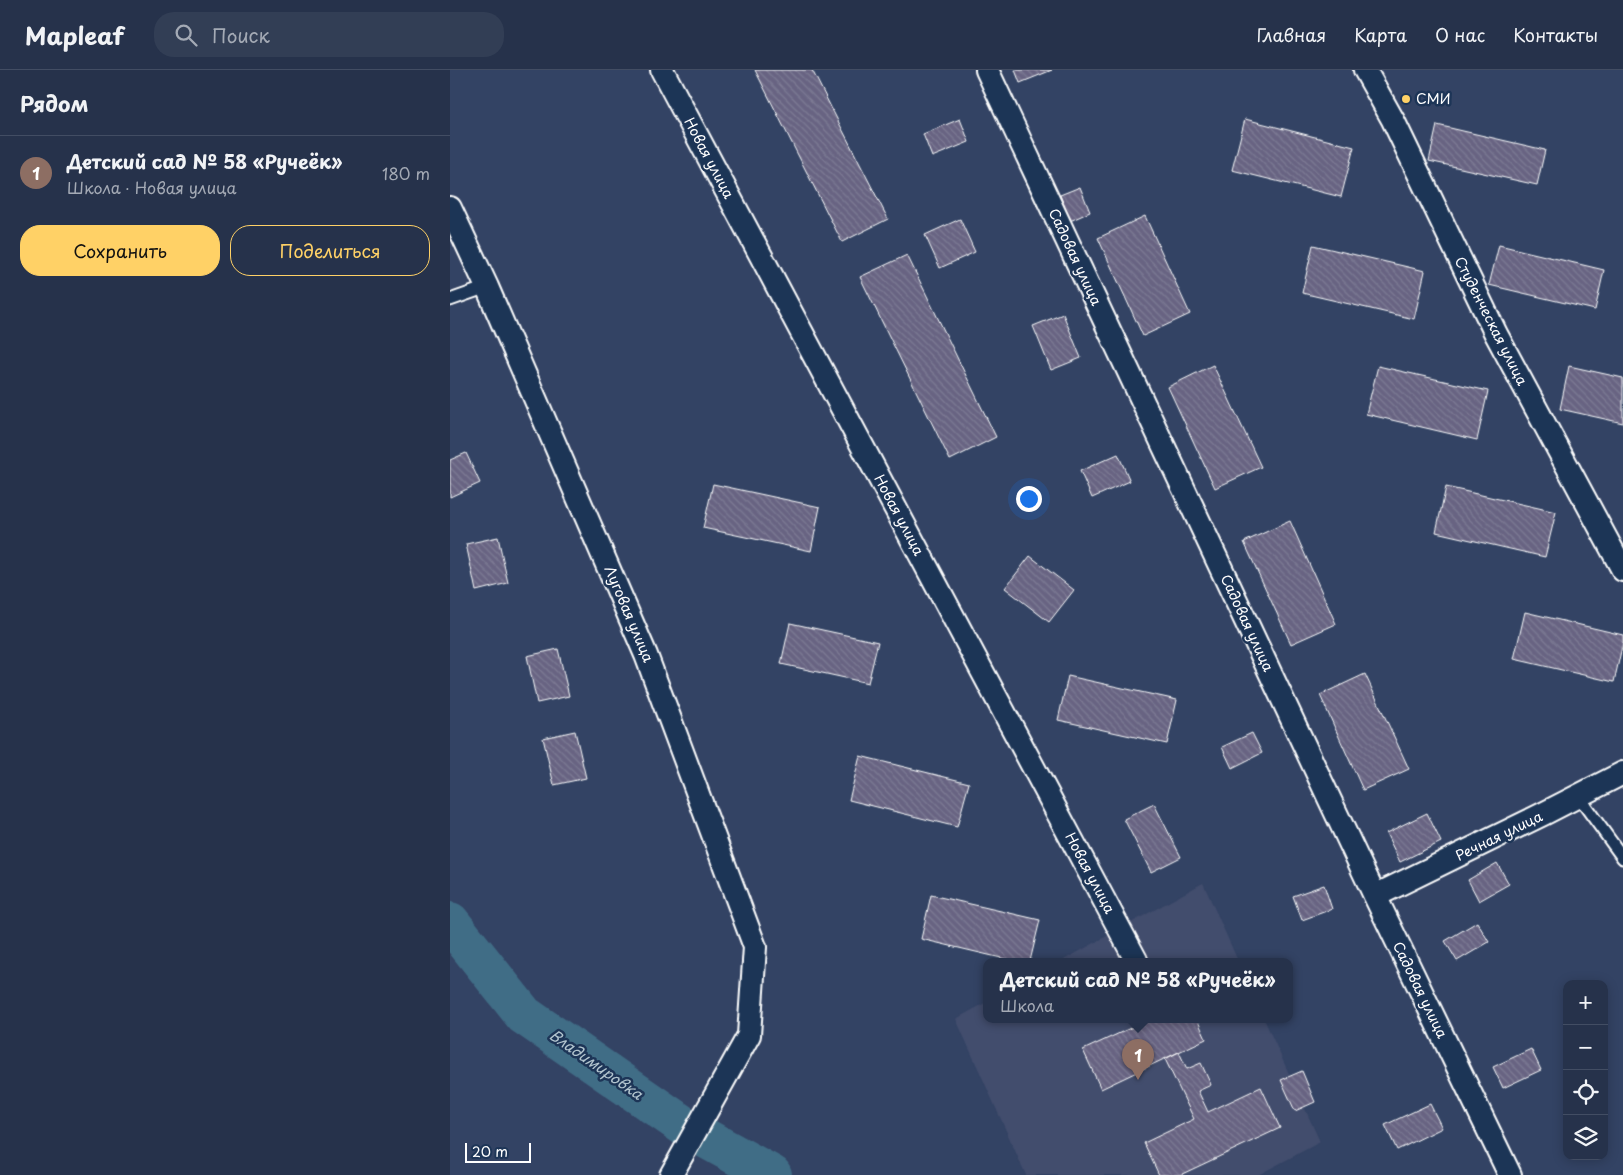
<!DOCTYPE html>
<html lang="ru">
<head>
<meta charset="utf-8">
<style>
	:root { --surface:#26324b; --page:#323e55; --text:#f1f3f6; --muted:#a4aab5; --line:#424d63; --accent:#ffd166 }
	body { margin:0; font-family:"Playpen Sans",sans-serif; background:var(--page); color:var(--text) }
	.controls { position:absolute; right:15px; bottom:15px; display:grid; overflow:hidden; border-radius:10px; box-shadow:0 2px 12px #0003 }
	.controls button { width:45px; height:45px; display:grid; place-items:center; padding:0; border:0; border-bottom:1px solid var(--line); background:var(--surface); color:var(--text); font:25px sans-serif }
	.scale { position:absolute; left:15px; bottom:12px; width:66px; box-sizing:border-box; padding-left:5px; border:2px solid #fff; border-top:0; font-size:14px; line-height:18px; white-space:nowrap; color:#fff; -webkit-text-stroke:4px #1d3557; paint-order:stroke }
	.you { position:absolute; left:578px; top:428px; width:18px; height:18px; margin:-12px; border:4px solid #fff; border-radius:50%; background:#1a73e8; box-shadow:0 0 0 8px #1a73e833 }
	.badge { display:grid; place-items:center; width:32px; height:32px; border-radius:50%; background:var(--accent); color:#fff; font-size:16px; font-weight:700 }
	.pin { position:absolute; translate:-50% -41px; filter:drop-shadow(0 1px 2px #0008) }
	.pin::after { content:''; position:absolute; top:26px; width:18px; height:15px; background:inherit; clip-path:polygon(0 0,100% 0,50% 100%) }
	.popup { position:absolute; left:533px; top:888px; width:310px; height:65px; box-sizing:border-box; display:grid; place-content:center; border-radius:10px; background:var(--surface); filter:drop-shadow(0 1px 4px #0005); font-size:16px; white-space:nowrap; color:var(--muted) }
	.popup b { font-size:19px; color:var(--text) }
	.popup::after { content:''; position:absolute; left:50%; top:100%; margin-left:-10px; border:10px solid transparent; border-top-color:var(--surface) }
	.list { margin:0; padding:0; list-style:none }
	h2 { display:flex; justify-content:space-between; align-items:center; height:65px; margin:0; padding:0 20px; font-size:21px }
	h2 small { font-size:16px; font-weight:400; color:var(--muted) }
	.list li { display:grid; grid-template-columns:32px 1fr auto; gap:15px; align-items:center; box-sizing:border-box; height:75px; padding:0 20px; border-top:1px solid var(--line) }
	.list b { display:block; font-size:19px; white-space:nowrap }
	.list p { margin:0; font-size:16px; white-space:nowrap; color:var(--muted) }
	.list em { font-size:16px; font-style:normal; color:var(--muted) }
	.actions { display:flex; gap:10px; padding:15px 20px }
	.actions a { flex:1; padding:11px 0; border:1px solid var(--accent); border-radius:20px; text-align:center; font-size:18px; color:var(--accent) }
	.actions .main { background:var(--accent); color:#111 }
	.icon { flex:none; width:28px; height:28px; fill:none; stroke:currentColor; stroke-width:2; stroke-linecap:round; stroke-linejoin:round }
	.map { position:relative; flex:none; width:1173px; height:1105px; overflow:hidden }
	header { display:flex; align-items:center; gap:30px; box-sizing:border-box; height:70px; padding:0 25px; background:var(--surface); border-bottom:1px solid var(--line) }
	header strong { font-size:24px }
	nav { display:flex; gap:28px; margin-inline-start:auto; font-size:18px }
	.search { width:350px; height:45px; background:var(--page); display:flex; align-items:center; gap:12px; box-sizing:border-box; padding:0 18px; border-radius:20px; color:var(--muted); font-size:19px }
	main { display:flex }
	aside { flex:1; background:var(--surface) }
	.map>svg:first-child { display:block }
	.built { fill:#434d6d }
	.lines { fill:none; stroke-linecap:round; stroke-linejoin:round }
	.river { stroke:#416d86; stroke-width:40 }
	.building { fill:url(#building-back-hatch); stroke:#fff }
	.lane-casing { stroke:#fff; stroke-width:15 }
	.street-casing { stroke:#fff; stroke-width:26 }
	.lane { stroke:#1d3557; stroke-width:11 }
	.street { stroke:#1d3557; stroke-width:22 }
	.poi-dot { fill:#ffd166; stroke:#1d3557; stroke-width:2 }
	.labels { text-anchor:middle; stroke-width:5; stroke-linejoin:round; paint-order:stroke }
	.poi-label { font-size:14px; fill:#fff; stroke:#1d3557; text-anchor:start }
	.street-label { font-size:14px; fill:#fff; stroke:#1d3557 }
	.water-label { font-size:15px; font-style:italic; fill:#b3c5cf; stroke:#1d3557 }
</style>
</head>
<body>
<header>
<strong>Mapleaf</strong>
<div class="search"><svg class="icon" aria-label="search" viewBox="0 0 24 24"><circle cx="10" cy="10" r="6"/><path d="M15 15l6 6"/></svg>Поиск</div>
<nav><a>Главная</a><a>Карта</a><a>О нас</a><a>Контакты</a></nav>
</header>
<main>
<aside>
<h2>Рядом<small></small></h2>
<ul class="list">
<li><span class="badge" style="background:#8d6e63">1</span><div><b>Детский сад № 58 «Ручеёк»</b><p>Школа · Новая улица</p></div><em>180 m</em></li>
</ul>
<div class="actions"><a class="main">Сохранить</a><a>Поделиться</a></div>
</aside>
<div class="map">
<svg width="1173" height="1105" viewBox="0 0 1173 1105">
	<defs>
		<pattern id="building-back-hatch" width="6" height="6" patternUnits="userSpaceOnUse" patternTransform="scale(1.25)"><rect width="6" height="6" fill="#676482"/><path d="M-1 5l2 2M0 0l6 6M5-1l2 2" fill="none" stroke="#7e7b95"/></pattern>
	</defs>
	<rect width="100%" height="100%" fill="#334364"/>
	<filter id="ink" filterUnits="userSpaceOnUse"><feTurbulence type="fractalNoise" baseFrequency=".02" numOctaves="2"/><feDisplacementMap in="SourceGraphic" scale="10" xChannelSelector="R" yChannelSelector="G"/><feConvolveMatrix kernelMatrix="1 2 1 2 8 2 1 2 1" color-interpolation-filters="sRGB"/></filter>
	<g filter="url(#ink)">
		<path class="built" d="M753,813l35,78h-176z
			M537,932v17h277l56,123 -62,33h-232l-70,-156z"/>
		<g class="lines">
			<path class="river" d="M0,852l74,93 163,113 85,47"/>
		</g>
		<path class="building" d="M305,0h57l76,149 -46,23z
			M565,0h37l-32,13z
			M510,49l9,23 -37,15 -9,-23z
			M795,49l109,28 -13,50 -109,-27z
			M987,55l108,25 -8,35 -108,-24z
			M630,117l10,25 -20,9 -10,-26z
			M695,146l45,98 -47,22 -45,-98z
			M510,149l15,33 -35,16 -15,-33z
			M863,175l112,26 -11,48 -112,-26z
			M1049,175l105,25 -9,40 -106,-25z
			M457,185l89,182 -46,23 -90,-183z
			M613,244l18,44 -30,12 -18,-44z
			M763,295l48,102 -46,21 -47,-101z
			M928,296l110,25 -11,49 -111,-26z
			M1119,296l54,12v45l-63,-14z
			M16,383l14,30 -30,14v-37z
			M668,384l12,27 -38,17 -12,-27z
			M263,414l107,23 -9,44 -108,-23z
			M996,417l110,25 -11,45 -109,-25z
			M840,451l46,103 -45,20 -47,-102z
			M48,467l10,46 -32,8 -10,-47z
			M580,486l44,34 -25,32 -44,-34z
			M1075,542l98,23v7l-9,40 -100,-23z
			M340,553l88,19 -10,41 -87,-19z
			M108,579l11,47 -32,7 -10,-47z
			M915,604l44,95 -46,21 -43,-95z
			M618,606l109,24 -10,44 -109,-24z
			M125,661l11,47 -32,7 -11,-47z
			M802,663l10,20 -30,15 -10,-21z
			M410,686l109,27 -12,44 -108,-27z
			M704,734l27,53 -30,15 -27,-53z
			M977,743l14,29 -41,20 -14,-29z
			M1047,793l12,21 -30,17 -11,-21z
			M874,815l8,24 -30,11 -9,-24z
			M481,825l109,25 -10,41h-16l-93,-22z
			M1027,852l12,20 -32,19 -12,-20z
			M700,949h47l9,20 -105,50 -18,-39z
			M1081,979l10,21 -38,18 -10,-21z
			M729,982l8,17 14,-6 10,22 -13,6 10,21 53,-25 19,41 -100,47h-21l-15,-32 50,-24 -29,-60z
			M852,1001l13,31 -20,9 -14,-31z
			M980,1034l12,24 -45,22 -12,-25z"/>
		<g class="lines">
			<g class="lane-casing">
				<path id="lane" d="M0,230l37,-13
					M1128,726l45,62"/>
			</g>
			<g class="street-casing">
				<path id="street" d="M212,0l474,890
					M537,0l388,826 135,279
					M915,0l28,50 103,214 127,236
					M0,138l37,79 159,368 109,292 -6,88 -78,140
					M925,826l168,-82 80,-41"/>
			</g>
			<use href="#lane" class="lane"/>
			<use href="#street" class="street"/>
		</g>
	</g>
	<circle class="poi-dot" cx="956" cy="29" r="5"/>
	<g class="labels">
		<g class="poi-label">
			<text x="966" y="34">СМИ</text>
		</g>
		<g class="street-label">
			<text transform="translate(259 88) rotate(62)" y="5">Новая улица</text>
			<text transform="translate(625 187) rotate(65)" y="5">Садовая улица</text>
			<text transform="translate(1041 251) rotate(63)" y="5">Студенческая улица</text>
			<text transform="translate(449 445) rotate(62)" y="5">Новая улица</text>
			<text transform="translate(179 544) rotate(67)" y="5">Луговая улица</text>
			<text transform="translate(797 553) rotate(65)" y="5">Садовая улица</text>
			<text transform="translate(1049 766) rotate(-26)" y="5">Речная улица</text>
			<text transform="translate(640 803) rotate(62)" y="5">Новая улица</text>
			<text transform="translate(970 920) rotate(64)" y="5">Садовая улица</text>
		</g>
		<g class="water-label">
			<text transform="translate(146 995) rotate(35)" y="5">Владимировка</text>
		</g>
	</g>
</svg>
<div class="controls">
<button>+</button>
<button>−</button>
<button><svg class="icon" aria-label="locate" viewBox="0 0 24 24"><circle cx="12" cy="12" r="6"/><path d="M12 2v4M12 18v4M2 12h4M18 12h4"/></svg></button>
<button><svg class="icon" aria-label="layers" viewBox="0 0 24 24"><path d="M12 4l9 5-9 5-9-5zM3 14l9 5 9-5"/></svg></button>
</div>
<div class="scale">20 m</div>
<div class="you"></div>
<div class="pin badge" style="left:688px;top:1010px;background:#8d6e63">1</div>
<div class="popup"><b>Детский сад № 58 «Ручеёк»</b>Школа</div>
</div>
</main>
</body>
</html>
